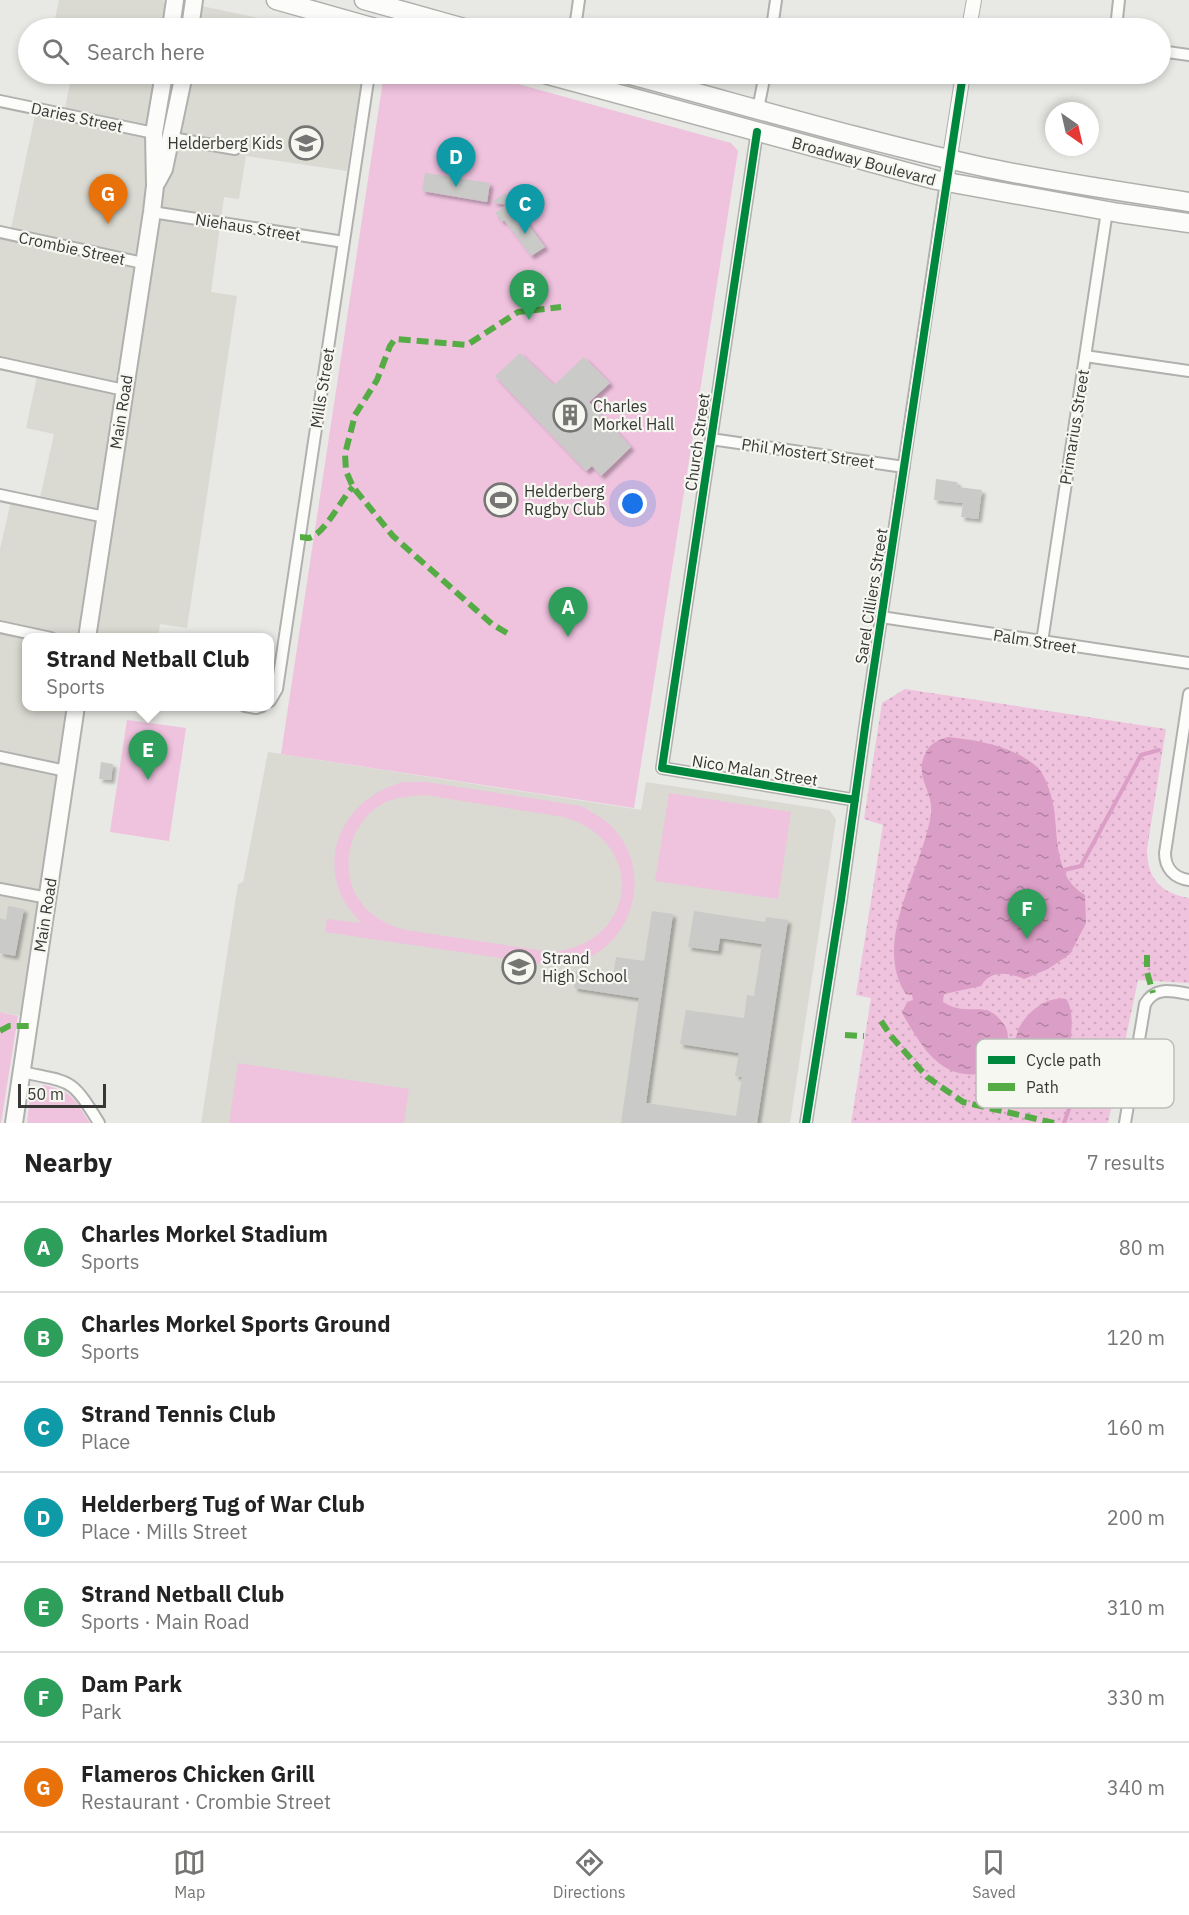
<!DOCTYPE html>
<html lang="en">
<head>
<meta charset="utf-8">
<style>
	:root { --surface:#fff; --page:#f6f6f6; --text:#222; --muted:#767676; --line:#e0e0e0; --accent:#757573 }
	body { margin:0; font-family:"IBM Plex Sans",sans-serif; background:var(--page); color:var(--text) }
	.compass { position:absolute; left:1045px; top:102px; width:54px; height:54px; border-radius:50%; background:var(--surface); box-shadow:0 3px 9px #0003; rotate:146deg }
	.scale { position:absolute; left:18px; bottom:15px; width:88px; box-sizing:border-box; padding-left:6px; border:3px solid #373735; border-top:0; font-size:16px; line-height:21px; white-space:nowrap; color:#373735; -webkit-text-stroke:4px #f7f7f2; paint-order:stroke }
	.you { position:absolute; left:633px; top:504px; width:21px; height:21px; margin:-15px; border:4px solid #fff; border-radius:50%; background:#1a73e8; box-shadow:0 0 0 9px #1a73e833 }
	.badge { display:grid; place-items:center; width:39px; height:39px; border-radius:50%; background:var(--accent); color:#fff; font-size:20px; font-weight:700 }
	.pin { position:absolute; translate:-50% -50px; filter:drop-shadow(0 2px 3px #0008) }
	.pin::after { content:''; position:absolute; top:32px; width:21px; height:18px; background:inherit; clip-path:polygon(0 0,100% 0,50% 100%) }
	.popup { position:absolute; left:22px; top:633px; width:252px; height:78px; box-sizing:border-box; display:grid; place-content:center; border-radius:12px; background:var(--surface); filter:drop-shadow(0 2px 4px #0005); font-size:20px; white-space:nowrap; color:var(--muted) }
	.popup b { font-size:22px; color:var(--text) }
	.popup::after { content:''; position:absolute; left:50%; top:100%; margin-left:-12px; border:12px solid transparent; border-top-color:var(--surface) }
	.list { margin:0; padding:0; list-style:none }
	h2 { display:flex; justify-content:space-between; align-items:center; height:78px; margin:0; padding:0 24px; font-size:26px }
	h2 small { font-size:20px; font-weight:400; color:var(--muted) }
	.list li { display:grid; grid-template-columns:39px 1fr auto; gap:18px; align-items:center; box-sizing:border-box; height:90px; padding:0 24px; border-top:2px solid var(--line) }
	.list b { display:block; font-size:22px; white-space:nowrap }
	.list p { margin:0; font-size:20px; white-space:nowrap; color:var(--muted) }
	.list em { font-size:20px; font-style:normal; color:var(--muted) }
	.icon { flex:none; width:33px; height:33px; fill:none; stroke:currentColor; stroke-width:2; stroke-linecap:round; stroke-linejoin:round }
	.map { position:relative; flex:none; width:1189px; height:1123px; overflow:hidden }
	.search { position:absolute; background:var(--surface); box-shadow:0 3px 9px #0003; left:18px; right:18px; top:18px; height:66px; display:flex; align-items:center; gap:15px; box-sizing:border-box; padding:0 21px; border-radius:33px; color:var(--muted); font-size:22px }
	.sheet { height:708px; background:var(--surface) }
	nav { display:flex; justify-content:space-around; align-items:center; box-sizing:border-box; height:84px; border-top:2px solid var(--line); background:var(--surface); font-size:16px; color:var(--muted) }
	nav a { display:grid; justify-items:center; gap:3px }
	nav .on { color:var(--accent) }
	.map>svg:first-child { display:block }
	.built { fill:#dadad2 }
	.green { fill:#efc2de; fill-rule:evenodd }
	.park { fill:url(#park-dots) }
	.water { fill:url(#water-ripples) }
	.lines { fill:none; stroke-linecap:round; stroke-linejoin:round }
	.stream { stroke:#db9ec6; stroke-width:4 }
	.building { fill:#cacac8; filter:url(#shadow) }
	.minor-casing { stroke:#b0b0ae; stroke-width:14 }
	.tertiary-casing { stroke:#b0b0ae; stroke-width:16 }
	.secondary-casing { stroke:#b0b0ae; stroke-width:20 }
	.primary-casing { stroke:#b0b0ae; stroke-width:21 }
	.minor { stroke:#fcfcfb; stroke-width:10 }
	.tertiary { stroke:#fcfcfb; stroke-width:14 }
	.secondary { stroke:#fcfcfb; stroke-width:16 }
	.primary { stroke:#fcfcfb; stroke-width:18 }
	.quiet { stroke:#55ac45; stroke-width:6; stroke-dasharray:12 6; stroke-linecap:butt }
	.cycleway-casing { stroke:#f7f7f2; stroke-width:11 }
	.cycleway { stroke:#00873e; stroke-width:8 }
	.labels { text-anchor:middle; stroke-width:4.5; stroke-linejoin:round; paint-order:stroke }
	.street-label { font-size:16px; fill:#373735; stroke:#f7f7f2 }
	.poi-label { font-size:16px; fill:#373735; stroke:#f7f7f2; text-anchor:start }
	.key { fill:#f7f7f2; stroke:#bdbdb9; stroke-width:1.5 }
	.key-label { font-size:16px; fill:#373735 }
</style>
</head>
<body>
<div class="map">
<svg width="1189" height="1123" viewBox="0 0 1189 1123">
	<defs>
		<pattern id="park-dots" width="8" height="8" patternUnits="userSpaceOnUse" patternTransform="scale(1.5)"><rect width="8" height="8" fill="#efc2de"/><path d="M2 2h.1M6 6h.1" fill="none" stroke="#cea7bf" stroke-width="1.8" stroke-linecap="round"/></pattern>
		<pattern id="water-ripples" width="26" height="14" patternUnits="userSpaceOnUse" patternTransform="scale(1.5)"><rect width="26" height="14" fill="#db9ec6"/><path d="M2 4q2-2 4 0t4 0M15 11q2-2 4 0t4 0" fill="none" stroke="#b282a2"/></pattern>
		<filter id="shadow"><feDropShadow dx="3.5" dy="3.5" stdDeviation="1.5" flood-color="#0004"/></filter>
	</defs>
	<rect width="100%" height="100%" fill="#e8e8e5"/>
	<path class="built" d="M59,0h104l8,18 -2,10h-116z
		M192,4l114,24h-118z
		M72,74h90l-8,110 29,-110h185l-8,54h-7l-6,43 -101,-15 -7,43 -15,-2 -13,95 26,4 -50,332 -27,-4 -2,13 -131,1v68l47,1 -47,310 -27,-5v-463l12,-52 27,5 15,-68 -28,-6 12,-56 -38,-8v-133l10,2 27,-127 27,6z
		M268,752l373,58 5,-28 183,28 7,9 -46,304h-589l37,-239 5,-2z"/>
	<path class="green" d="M384,74h98l249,69 7,8 -104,657 -353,-54z
		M127,720l59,8 -17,113 -59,-9z
		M403,782h24l154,24c12,7 25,13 34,24 34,39 22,101 -23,126 -15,8 -29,8 -45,9l-222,-33 2,-13 34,4c-5,-7 -13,-14 -17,-22 -27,-52 6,-105 59,-119zM425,795l139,22c84,25 74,127 -13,135l-146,-22c-18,-5 -35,-14 -46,-30 -21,-32 -9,-79 25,-97 13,-6 27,-7 41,-8z
		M669,793l122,19 -13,87 -123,-18z
		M0,1012l18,4 -17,107h-1z
		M238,1063l171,26 -5,34h-175z
		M44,1085c30,7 30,14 46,38h-63l4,-33z"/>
	<path class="park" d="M905,689l261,40 -19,120c0,29 13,44 42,49v85l-51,-3 -30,143h-257l20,-125 -15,-3 27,-170 -19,-6 18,-116z"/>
	<path class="water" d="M948,737c29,3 65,9 88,29 9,7 16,30 18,42 2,16 2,30 5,46 5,20 9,30 26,41l1,28 -16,31 -22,15 -24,10c-16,-7 -34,-9 -43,7l-37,8 -1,8c4,2 9,5 14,6 19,4 31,-5 45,14 5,5 6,11 6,18l3,2 3,-1c3,-5 3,-9 5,-13 9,-17 28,-32 47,-29 13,16 0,63 -2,84 -7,17 -25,17 -40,18l-12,-26 1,-8 -9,-4c-7,9 -13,10 -25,11 -41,5 -59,-31 -77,-61l5,-11 6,-2 -1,-5 -6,-1c-35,-52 17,-125 25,-180 3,-23 -18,-37 -5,-62 5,-9 12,-12 22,-15z"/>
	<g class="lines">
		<path class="stream" d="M1064,870l17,-4 60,-111 18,-5
			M1064,1123l10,-28 1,-16 -10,-5"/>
	</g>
	<path class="building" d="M425,173l65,10 -3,19 -65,-11z
		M505,193l40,54 -14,9 -27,-36 -2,2 -7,-9 11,-8 -14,-3z
		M520,353l34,32 30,-28 26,26 -21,19 42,45 -30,29 -9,-10 -6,5 -91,-95z
		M936,479l21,3 1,5 24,3 -4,29 -17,-2 2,-14 -29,-3z
		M101,762l12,2 -2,16 -12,-1z
		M8,906l16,3 -9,47 -15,-3v-35l6,2z
		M652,911l21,3 -27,189 90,13 6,-39 -7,-1 4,-23 -59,-9 6,-34 58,8 3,-23 7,1 8,-52 -42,-6 -2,13 -30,-4 6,-36 71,11 1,-5 22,3 -31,203h-136l18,-125 -65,-10 2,-17 37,6 3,-20 28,4z"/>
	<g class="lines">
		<g class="minor-casing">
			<path id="minor" d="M575,28l4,-28
				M772,28l4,-28
				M1116,28l3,-28
				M1160,51l29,4
				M0,101l154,32
				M758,109l7,-35
				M757,132l-95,636 193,32
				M172,138l63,11
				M152,212l192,30
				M0,232l143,31
				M1085,356l104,15
				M0,363l124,27
				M711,439l193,28
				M0,495l105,22
				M881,617l308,46
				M0,627l51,11
				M1042,642l65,-431
				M1189,694l-24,159c0,15 9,25 24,27
				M270,701l7,-12 92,-615
				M245,706l11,2 6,-2
				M0,757l66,14
				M0,889l48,9
				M22,1072c50,11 49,5 77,51
				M806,1123l35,-223 25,-180 80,-538
				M1125,1123l20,-119c10,-18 27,-13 44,-10"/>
		</g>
		<g class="tertiary-casing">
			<path id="tertiary" d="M969,28l5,-28
				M946,182l17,-108"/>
		</g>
		<g class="secondary-casing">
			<path id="secondary" d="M171,28l4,-28
				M190,28l4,-28
				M157,182l7,-13 20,-95
				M87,638l65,-426 3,-26 -1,-53 10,-59
				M14,1123l62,-417"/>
		</g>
		<g class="primary-casing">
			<path id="primary" d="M276,0l99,28
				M364,0l100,28
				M545,74l391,106 183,33 70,10
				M627,74c117,31 234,66 352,92 69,15 140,25 210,36"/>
		</g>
		<use href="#minor" class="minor"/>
		<use href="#tertiary" class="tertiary"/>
		<use href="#secondary" class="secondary"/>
		<use href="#primary" class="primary"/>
		<path class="quiet" d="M300,537c3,0 6,1 9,1 16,-4 32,-39 44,-51
			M507,633l-15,-9 -99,-88 -40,-49 -7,-16 -1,-17 10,-39 22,-35 13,-34 5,-7 72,6 51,-33 43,-5
			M1147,955v17l6,21
			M881,1021l10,15 36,41 36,25 91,21
			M0,1031l9,-5h20
			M845,1035l19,1"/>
		<g class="cycleway-casing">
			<path id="cycleway" d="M757,132l-95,636 193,32
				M806,1123l35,-223 25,-180 97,-646"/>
		</g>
		<use href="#cycleway" class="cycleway"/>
	</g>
	<defs>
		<g id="school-ring" transform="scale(1.725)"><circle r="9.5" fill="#f7f7f2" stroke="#757573" stroke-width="1.5"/><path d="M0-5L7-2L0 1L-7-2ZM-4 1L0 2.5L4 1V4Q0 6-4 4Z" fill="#757573"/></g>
		<g id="building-ring" transform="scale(1.725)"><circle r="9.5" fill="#f7f7f2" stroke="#757573" stroke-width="1.5"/><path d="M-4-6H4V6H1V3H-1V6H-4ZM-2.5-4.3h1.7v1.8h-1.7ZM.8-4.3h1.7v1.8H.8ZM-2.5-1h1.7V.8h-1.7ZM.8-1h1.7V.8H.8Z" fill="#757573"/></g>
		<g id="stadium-ring" transform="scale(1.725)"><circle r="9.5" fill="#f7f7f2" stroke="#757573" stroke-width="1.5"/><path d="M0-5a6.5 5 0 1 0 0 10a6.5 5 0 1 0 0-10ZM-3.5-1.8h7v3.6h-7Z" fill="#757573"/></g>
	</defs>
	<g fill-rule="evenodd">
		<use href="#school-ring" x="306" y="143"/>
		<use href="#building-ring" x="570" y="415"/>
		<use href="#stadium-ring" x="501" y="500"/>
		<use href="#school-ring" x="519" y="967"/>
	</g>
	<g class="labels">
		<g class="street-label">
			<text transform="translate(77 117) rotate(12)" y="6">Daries Street</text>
			<text transform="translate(864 161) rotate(15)" y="6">Broadway Boulevard</text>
			<text transform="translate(248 227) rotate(9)" y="6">Niehaus Street</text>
			<text transform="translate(72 248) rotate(12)" y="6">Crombie Street</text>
			<text transform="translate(322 388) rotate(-81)" y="6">Mills Street</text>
			<text transform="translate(121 412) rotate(-81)" y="6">Main Road</text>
			<text transform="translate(1074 427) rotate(-81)" y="6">Primarius Street</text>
			<text transform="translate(697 442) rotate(-82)" y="6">Church Street</text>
			<text transform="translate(808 453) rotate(8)" y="6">Phil Mostert Street</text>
			<text transform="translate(871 596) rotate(-81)" y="6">Sarel Cilliers Street</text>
			<text transform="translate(1035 641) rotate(9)" y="6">Palm Street</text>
			<text transform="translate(755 770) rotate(9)" y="6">Nico Malan Street</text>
			<text transform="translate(45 915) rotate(-81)" y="6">Main Road</text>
		</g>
		<g class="poi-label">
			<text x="283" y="149" text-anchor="end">Helderberg Kids</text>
			<text x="593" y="412">Charles<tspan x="593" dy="18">Morkel Hall</tspan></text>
			<text x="524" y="497">Helderberg<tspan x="524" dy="18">Rugby Club</tspan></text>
			<text x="542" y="964">Strand<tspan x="542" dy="18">High School</tspan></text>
		</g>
	</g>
	<rect x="976" y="1039" width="198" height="69" rx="9" class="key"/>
	<rect x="988" y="1056" width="27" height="8" fill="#00873e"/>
	<rect x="988" y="1083" width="27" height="8" fill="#55ac45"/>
	<g class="key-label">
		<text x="1026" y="1066">Cycle path</text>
		<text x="1026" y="1093">Path</text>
	</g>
</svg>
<svg class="compass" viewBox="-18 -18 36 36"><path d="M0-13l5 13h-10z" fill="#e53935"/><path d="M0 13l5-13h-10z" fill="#767676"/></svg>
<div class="scale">50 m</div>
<div class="you"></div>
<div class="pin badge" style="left:568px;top:637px;background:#2e9e5b">A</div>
<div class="pin badge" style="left:529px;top:320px;background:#2e9e5b">B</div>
<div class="pin badge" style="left:525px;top:234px;background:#0f9aa8">C</div>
<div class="pin badge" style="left:456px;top:187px;background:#0f9aa8">D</div>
<div class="pin badge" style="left:148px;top:780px;background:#2e9e5b">E</div>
<div class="popup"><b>Strand Netball Club</b>Sports</div>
<div class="pin badge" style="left:1027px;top:939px;background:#2e9e5b">F</div>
<div class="pin badge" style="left:108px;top:224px;background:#e8710a">G</div>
<div class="search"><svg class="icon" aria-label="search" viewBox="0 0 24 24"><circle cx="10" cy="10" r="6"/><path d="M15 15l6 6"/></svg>Search here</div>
</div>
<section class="sheet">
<h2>Nearby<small>7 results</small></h2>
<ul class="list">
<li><span class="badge" style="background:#2e9e5b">A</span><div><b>Charles Morkel Stadium</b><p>Sports</p></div><em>80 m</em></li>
<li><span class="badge" style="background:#2e9e5b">B</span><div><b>Charles Morkel Sports Ground</b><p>Sports</p></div><em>120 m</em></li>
<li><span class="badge" style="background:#0f9aa8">C</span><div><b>Strand Tennis Club</b><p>Place</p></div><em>160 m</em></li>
<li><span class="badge" style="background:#0f9aa8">D</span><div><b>Helderberg Tug of War Club</b><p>Place · Mills Street</p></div><em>200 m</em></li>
<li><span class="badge" style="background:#2e9e5b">E</span><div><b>Strand Netball Club</b><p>Sports · Main Road</p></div><em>310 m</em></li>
<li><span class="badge" style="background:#2e9e5b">F</span><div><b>Dam Park</b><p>Park</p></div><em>330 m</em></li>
<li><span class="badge" style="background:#e8710a">G</span><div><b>Flameros Chicken Grill</b><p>Restaurant · Crombie Street</p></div><em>340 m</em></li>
</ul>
</section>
<nav>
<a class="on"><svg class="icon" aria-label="map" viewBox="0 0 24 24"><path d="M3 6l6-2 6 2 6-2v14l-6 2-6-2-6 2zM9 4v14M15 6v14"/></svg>Map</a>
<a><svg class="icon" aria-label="directions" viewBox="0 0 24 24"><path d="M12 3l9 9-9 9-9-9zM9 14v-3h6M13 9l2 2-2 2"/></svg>Directions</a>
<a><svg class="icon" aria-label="saved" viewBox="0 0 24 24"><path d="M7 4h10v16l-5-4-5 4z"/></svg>Saved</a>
</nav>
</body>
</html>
